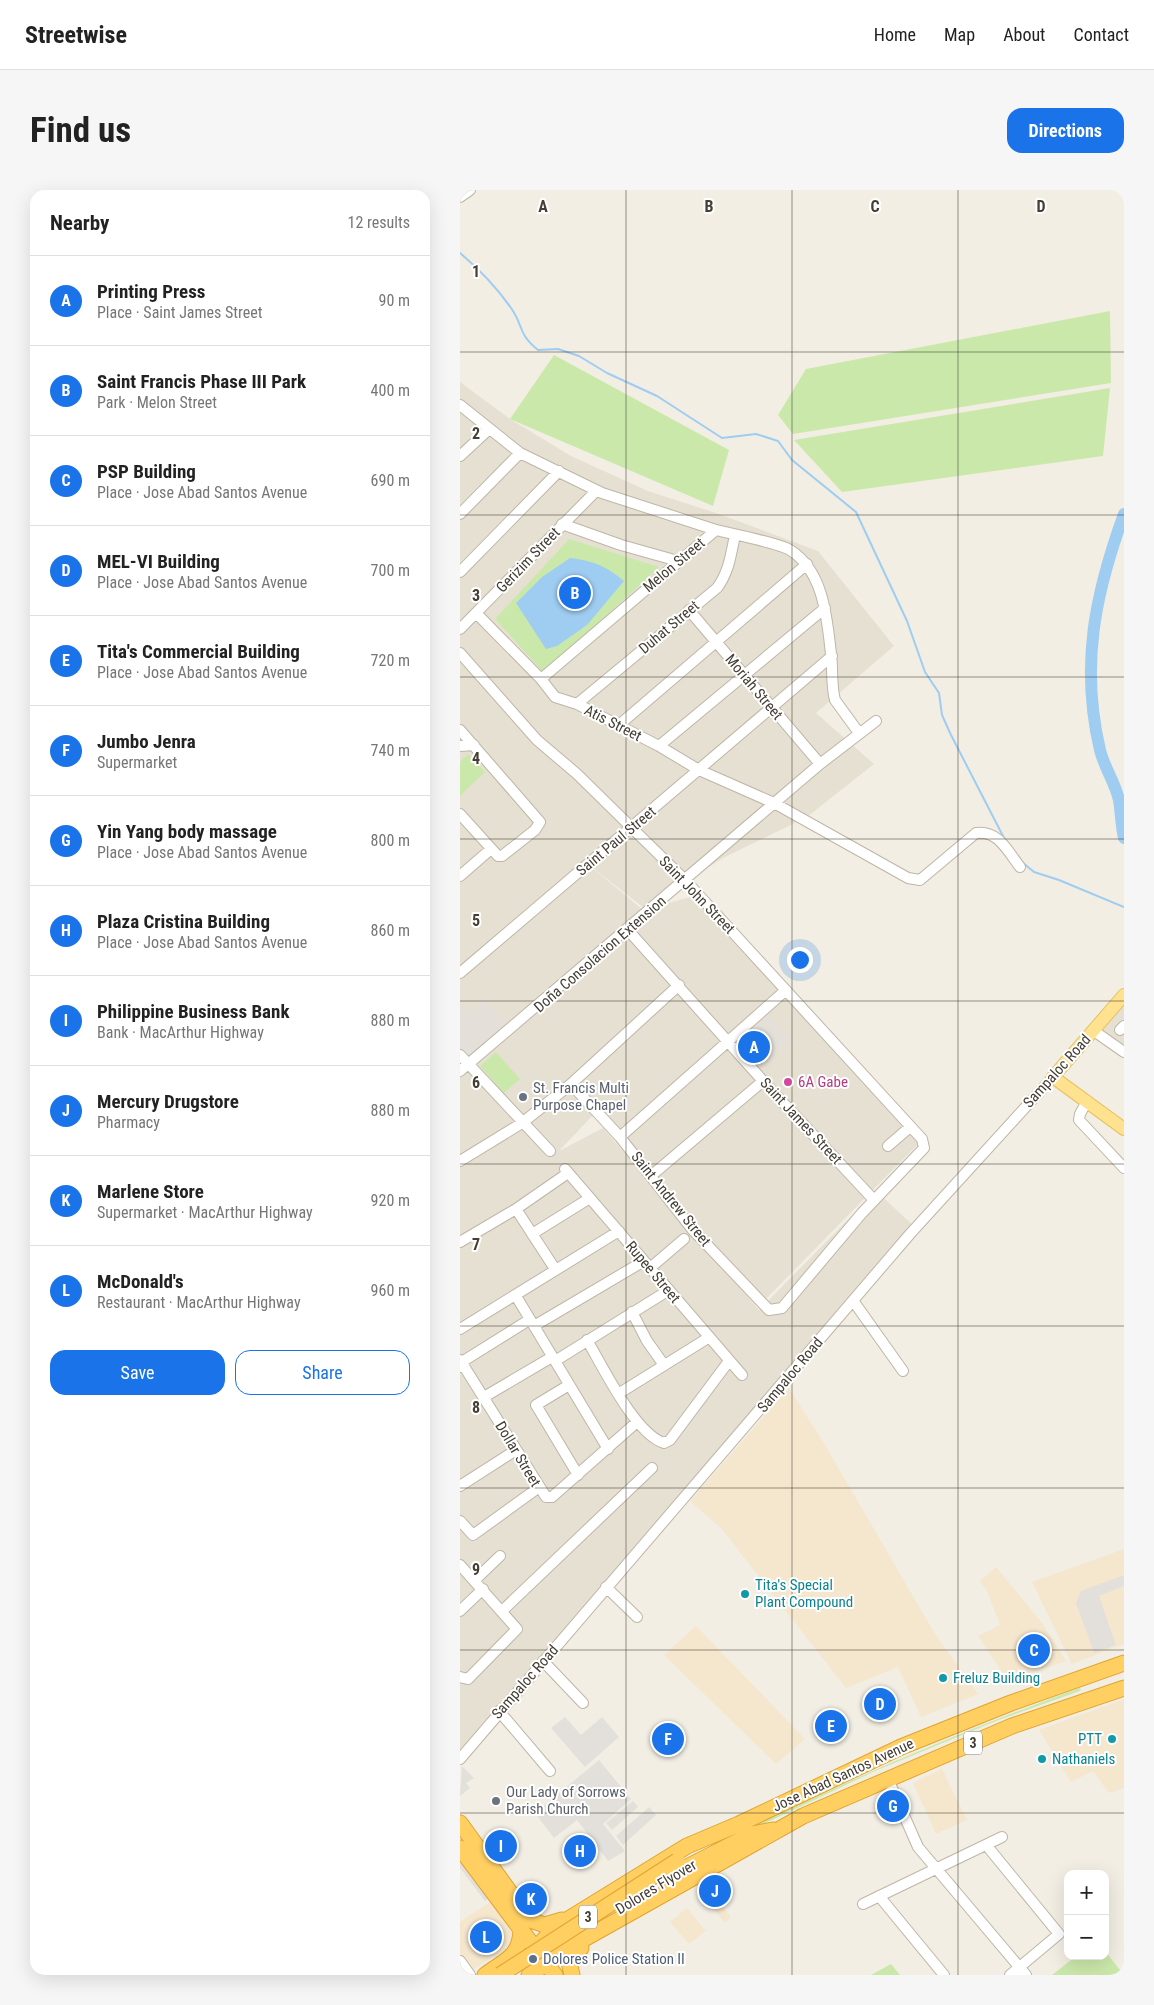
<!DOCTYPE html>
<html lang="en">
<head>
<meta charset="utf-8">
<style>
	:root { --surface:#fff; --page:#f6f6f6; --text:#222; --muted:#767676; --line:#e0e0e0; --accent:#1a73e8 }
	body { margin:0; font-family:"Roboto Condensed",sans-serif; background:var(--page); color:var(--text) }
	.controls { position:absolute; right:15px; bottom:15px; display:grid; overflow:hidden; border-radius:10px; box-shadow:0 5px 20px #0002 }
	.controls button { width:45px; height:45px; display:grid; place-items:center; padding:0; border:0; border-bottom:1px solid var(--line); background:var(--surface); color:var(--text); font:25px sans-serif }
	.you { position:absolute; left:339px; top:769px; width:18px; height:18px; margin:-12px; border:4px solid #fff; border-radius:50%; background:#1a73e8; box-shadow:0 0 0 8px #1a73e833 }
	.badge { display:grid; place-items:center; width:32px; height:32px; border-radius:50%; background:var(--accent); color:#fff; font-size:16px; font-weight:700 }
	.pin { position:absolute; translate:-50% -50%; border:2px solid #fff; box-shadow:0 1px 5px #0006 }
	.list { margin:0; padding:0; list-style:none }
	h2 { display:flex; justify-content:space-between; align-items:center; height:65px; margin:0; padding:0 20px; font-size:21px }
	h2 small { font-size:16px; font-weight:400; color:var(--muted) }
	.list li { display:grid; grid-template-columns:32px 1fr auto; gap:15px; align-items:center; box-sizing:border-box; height:90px; padding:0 20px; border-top:1px solid var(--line) }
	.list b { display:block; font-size:19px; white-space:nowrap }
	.list p { margin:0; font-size:16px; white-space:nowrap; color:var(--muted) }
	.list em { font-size:16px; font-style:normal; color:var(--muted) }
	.actions { display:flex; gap:10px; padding:15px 20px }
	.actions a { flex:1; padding:11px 0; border:1px solid var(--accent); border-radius:15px; text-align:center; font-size:18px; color:var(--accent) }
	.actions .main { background:var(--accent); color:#fff }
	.map { position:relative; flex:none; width:664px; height:1785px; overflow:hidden; border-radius:15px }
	header { display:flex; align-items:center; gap:30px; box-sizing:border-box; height:70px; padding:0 25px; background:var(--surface); border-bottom:1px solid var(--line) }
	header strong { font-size:24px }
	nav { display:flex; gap:28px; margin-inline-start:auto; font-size:18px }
	.intro { display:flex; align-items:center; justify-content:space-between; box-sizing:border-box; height:120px; padding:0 30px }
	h1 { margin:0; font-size:35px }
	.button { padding:12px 22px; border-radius:15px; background:var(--accent); color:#fff; font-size:18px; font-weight:700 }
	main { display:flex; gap:30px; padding:0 30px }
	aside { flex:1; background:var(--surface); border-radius:15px; box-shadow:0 5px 20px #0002 }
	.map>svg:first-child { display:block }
	.residential { fill:#e6e0d2 }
	.commercial { fill:#f5e6ce }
	.industrial { fill:#e4dfd9 }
	.green { fill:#cbe8ab }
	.parking { fill:#e3e0dc }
	.water { fill:#9ecdf1 }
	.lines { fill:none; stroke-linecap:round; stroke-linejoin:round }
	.stream { stroke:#9ecdf1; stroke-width:2 }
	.river { stroke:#9ecdf1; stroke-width:12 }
	.minor-casing { stroke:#beb6a6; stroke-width:12 }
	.major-casing { stroke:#e6c15e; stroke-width:14 }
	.highway-casing { stroke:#e1a430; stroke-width:17 }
	.minor { stroke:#fff; stroke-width:10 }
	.major { stroke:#ffe290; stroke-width:12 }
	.highway { stroke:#ffcf62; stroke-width:15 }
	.highway-bridge-casing { stroke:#e1a430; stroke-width:17; stroke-linecap:butt }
	.highway-bridge { stroke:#ffcf62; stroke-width:15 }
	.grid { fill:none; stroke:#443e34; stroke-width:1; stroke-opacity:0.55 }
	.hotel-dot { fill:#d1479c; stroke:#fff; stroke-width:2 }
	.worship-dot { fill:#6b7280; stroke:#fff; stroke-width:2 }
	.culture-dot { fill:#0f9aa8; stroke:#fff; stroke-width:2 }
	.service-dot { fill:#5c6f8a; stroke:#fff; stroke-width:2 }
	.labels { text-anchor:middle; stroke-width:4; stroke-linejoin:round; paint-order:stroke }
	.shield { fill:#fff; stroke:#7c7871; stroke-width:1 }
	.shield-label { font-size:14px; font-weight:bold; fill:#443e34 }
	.street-label { font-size:15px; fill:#443e34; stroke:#fff }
	.hotel-label { font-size:15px; fill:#b23c85; stroke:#fff; text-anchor:start }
	.worship-label { font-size:15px; fill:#5b616d; stroke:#fff; text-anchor:start }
	.culture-label { font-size:15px; fill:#0d838f; stroke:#fff; text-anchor:start }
	.service-label { font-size:15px; fill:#4e5e75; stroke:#fff; text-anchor:start }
	.grid-label { font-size:16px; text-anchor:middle; font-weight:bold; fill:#443e34; stroke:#fff; stroke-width:4; stroke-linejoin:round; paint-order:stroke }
</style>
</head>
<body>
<header>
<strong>Streetwise</strong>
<nav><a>Home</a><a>Map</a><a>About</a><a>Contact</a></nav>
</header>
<div class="intro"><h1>Find us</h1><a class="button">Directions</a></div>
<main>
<aside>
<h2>Nearby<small>12 results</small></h2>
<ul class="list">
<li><span class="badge">A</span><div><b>Printing Press</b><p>Place · Saint James Street</p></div><em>90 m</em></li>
<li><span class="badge">B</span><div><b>Saint Francis Phase III Park</b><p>Park · Melon Street</p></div><em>400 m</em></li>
<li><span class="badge">C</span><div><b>PSP Building</b><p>Place · Jose Abad Santos Avenue</p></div><em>690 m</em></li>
<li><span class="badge">D</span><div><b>MEL-VI Building</b><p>Place · Jose Abad Santos Avenue</p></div><em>700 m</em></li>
<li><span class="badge">E</span><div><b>Tita's Commercial Building</b><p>Place · Jose Abad Santos Avenue</p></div><em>720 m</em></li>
<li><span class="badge">F</span><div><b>Jumbo Jenra</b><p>Supermarket</p></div><em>740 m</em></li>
<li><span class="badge">G</span><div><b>Yin Yang body massage</b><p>Place · Jose Abad Santos Avenue</p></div><em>800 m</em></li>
<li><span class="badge">H</span><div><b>Plaza Cristina Building</b><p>Place · Jose Abad Santos Avenue</p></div><em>860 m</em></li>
<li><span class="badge">I</span><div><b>Philippine Business Bank</b><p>Bank · MacArthur Highway</p></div><em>880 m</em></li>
<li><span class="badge">J</span><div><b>Mercury Drugstore</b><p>Pharmacy</p></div><em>880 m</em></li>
<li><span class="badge">K</span><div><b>Marlene Store</b><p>Supermarket · MacArthur Highway</p></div><em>920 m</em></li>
<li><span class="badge">L</span><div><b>McDonald's</b><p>Restaurant · MacArthur Highway</p></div><em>960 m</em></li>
</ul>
<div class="actions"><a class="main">Save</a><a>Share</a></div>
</aside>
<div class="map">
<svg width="664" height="1785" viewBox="0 0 664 1785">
	<rect width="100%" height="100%" fill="#f2eee4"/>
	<path class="residential" d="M0,192l50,37 61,37 77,35 74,24 96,36 76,95 -78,67 58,51 -67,53 -84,41 -79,50 -60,-47 59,49 51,-14 226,246 -161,164 -164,-193 -36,38 44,-23 156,182 117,-119 41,38 -457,532z
		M664,805v56l-29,-22z"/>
	<path class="commercial" d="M329,1198l36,57 110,189 43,60 -57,23 -23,-50 -52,21 -125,-160 -31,-27z
		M664,1359v95l-52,20 -40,-82z
		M536,1377l46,56 24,38 -58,20 -30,-45 22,-11 -13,-34 -7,-10z
		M236,1436l109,113 -29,25 -112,-109z
		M664,1509v89l-15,5 -16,-22 -22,11 -32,-52z
		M482,1579l25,51 -31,14 -23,-51z
		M250,1702l21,25 -6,6 -21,-26z
		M30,1712l20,26 3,6 -1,7 -8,9 -32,20 -12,-17v-31z
		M227,1718l19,23 -17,13 -19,-22z"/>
	<path class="industrial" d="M25,810l22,26 -36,30 -6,-1 -5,-6v-45l9,10z
		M306,823l24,27 -33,30 -25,-27z"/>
	<path class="green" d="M650,121l1,72 -318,51 -15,-19 28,-46z
		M94,165l175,95 -16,56 -203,-87z
		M650,198l-7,68 -261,36 -48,-52z
		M109,349l90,28 -115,106 -49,-54z
		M8,564l17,18 -25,24v-34z
		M36,862l24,27 -16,14 -24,-27z
		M620,1498l1,2 -4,2 -81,29 -121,50 -149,71 -1,-2c116,-57 233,-108 355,-152z
		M645,1761l19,24h-72l24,-19h29z
		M431,1774l9,11h-29z"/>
	<path class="parking" d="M664,1385v11l-25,10 17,49 -22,8 -18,-50 5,-12z
		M105,1527l16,18 21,-18 17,20 -34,30 -34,-39z
		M139,1570l32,39 -28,25 22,27 -17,10 -31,-41 -23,18 -19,-25z
		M2,1576l12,12 -8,5 4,5 -10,8z
		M173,1611l5,6 -26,23 -6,-7z
		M189,1617l7,8 -33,30 -7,-9z
		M0,1663l32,43 -7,5 -25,-33z"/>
	<path class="water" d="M110,368c25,3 35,8 54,23l-37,44 -30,21 -11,3 -30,-46 26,-26z"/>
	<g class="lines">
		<path class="stream" d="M0,63c19,16 37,35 51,55 13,18 6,25 27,42l20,-1 21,7 28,17 50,23 65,42 34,-4 22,7 14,19 64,52 51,109 18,51 14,21 3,22 9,20 53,103
			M562,672l12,10 25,8 65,27"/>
		<path class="river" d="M664,324c-29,80 -44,151 -24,236 4,17 15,32 19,50 2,12 2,25 5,38"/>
		<g class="minor-casing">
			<path id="minor" d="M0,7l10,-7
				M0,215l60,48 82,40 114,37
				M0,266l28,-26
				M0,324l60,-61
				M102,334l59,21 57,16
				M0,382l99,-101
				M229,420l131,154
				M16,423l65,66 14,18 22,7 82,42 40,24 75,33 134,75 12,2 56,-47c22,-3 31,17 44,34
				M0,439l136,-138
				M0,463l77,87 40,34 108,106 237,259 2,9 -62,65 -80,95 -13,2 -77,-81 -72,-92 -49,-53
				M81,489l175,-149c16,4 63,13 74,20 34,21 37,69 41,104 2,15 0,32 4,46l24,33
				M117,514l140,-116c12,-16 14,-34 18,-53
				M159,535l188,-161
				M0,540l80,92 -5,8 -33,26h-4l-38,-42
				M0,556l14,-1
				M199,556l166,-138
				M0,686l31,-27
				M168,740l135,151 111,119
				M0,783l372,-317
				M660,840l4,-4
				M634,841l30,21
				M0,865l90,96
				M0,881l360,-307 56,-43
				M627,911l-7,13 -1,6 45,48
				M160,947l166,-147
				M428,956l22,-19
				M0,971l62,-38 49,-39 108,-99
				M105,979l177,206
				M192,985l111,-94
				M56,1019l39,60
				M72,1044l58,-36
				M0,1052l56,-33 52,-36
				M190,1078l34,-29
				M56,1106l92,153
				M394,1112l49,69
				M172,1122l15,29 17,24
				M74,1136l110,-65
				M0,1139l159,-98
				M127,1150c16,27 48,94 77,103l6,-3 59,-79
				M0,1170l86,137h6l85,-75
				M95,1171l114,-71
				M0,1177l5,-7 64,-40
				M109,1195l-33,20 42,70
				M158,1204l90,-56
				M24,1207l68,-40
				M0,1296l56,-36
				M0,1331l13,14 65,-47
				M0,1375l57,64 -49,50 -8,-2
				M15,1390l25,-24
				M146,1397l31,30
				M0,1421l23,-22
				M42,1421l150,-143
				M83,1471l40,42
				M39,1521l51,60
				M0,1569l450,-525 143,-157
				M428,1589l30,68 108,128
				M527,1656l72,88 -49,41
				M419,1706l65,79
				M403,1714l139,-67
				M0,1771l10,14"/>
		</g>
		<g class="major-casing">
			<path id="major" d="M664,805l-71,82 71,52"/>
		</g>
		<g class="highway-casing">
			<path id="highway" d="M0,1633l70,97 15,5 17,-5
				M0,1658l95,127
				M223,1679l69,-35 21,-4
				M79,1763l1,-9 14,-16 133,-82 52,-22 162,-77 110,-44 113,-40
				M25,1785c20,-15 35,-18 36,-45
				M69,1785l55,-36 219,-123 209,-90 112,-38
				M112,1785l-3,-13 5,-9 7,-5"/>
		</g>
		<use href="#minor" class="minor"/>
		<use href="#major" class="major"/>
		<use href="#highway" class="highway"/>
		<g class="highway-bridge-casing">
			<path id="highway-bridge" d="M40,1785l177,-114"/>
		</g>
		<use href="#highway-bridge" class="highway-bridge"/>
	</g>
	<path class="grid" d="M166,0v1785M332,0v1785M498,0v1785M0,162h664M0,325h664M0,487h664M0,649h664M0,811h664M0,974h664M0,1136h664M0,1298h664M0,1460h664M0,1623h664"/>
	<circle class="hotel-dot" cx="328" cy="892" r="5"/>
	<g class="worship-dot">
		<circle cx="63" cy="907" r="5"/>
		<circle cx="36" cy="1611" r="5"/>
	</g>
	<g class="culture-dot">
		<circle cx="285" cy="1404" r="5"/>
		<circle cx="483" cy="1488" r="5"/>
		<circle cx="652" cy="1549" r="5"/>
		<circle cx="582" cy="1569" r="5"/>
	</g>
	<circle class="service-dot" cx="73" cy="1769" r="5"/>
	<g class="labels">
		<g class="shield">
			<rect x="504" y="1541.5" width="18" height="23" rx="4"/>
			<rect x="119" y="1715.5" width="18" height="23" rx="4"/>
		</g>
		<g class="shield-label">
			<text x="513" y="1558">3</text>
			<text x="128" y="1732">3</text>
		</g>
		<g class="street-label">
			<text transform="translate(68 370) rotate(-46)" y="5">Gerizim Street</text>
			<text transform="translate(214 375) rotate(-40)" y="5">Melon Street</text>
			<text transform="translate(209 437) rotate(-40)" y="5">Duhat Street</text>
			<text transform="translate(294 497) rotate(50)" y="5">Moriah Street</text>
			<text transform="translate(153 533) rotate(27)" y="5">Atis Street</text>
			<text transform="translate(156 651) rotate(-40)" y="5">Saint Paul Street</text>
			<text transform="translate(237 705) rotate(46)" y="5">Saint John Street</text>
			<text transform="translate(140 764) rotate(-41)" y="5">Doña Consolacion Extension</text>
			<text transform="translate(597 881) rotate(-48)" y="5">Sampaloc Road</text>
			<text transform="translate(341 931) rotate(47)" y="5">Saint James Street</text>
			<text transform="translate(211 1009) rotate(51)" y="5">Saint Andrew Street</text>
			<text transform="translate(193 1082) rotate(50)" y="5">Rupee Street</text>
			<text transform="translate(330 1185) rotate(-50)" y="5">Sampaloc Road</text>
			<text transform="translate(58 1264) rotate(59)" y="5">Dollar Street</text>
			<text transform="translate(65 1492) rotate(-49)" y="5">Sampaloc Road</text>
			<text transform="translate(383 1585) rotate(-25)" y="5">Jose Abad Santos Avenue</text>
			<text transform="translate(196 1697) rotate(-31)" y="5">Dolores Flyover</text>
		</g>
		<g class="hotel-label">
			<text x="338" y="897">6A Gabe</text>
		</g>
		<g class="worship-label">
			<text x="73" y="903">St. Francis Multi<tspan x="73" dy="17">Purpose Chapel</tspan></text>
			<text x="46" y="1607">Our Lady of Sorrows<tspan x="46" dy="17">Parish Church</tspan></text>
		</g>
		<g class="culture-label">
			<text x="295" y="1400">Tita's Special<tspan x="295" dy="17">Plant Compound</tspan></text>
			<text x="493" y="1493">Freluz Building</text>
			<text x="642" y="1554" text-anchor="end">PTT</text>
			<text x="592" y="1574">Nathaniels</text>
		</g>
		<g class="service-label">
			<text x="83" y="1774">Dolores Police Station II</text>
		</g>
	</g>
	<g class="grid-label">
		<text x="83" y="22">A</text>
		<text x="249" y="22">B</text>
		<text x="415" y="22">C</text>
		<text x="581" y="22">D</text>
		<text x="16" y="87">1</text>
		<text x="16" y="249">2</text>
		<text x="16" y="411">3</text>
		<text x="16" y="574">4</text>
		<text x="16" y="736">5</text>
		<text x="16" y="898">6</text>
		<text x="16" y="1060">7</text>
		<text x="16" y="1223">8</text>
		<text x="16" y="1385">9</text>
	</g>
</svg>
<div class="controls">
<button>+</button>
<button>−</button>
</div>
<div class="you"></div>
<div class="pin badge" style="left:294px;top:857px">A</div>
<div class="pin badge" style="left:115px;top:403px">B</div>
<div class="pin badge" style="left:574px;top:1460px">C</div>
<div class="pin badge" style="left:420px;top:1514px">D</div>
<div class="pin badge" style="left:371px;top:1536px">E</div>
<div class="pin badge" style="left:208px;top:1549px">F</div>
<div class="pin badge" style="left:433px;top:1616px">G</div>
<div class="pin badge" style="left:120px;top:1661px">H</div>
<div class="pin badge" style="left:41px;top:1656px">I</div>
<div class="pin badge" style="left:255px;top:1701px">J</div>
<div class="pin badge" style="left:71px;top:1709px">K</div>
<div class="pin badge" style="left:26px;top:1747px">L</div>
</div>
</main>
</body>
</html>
